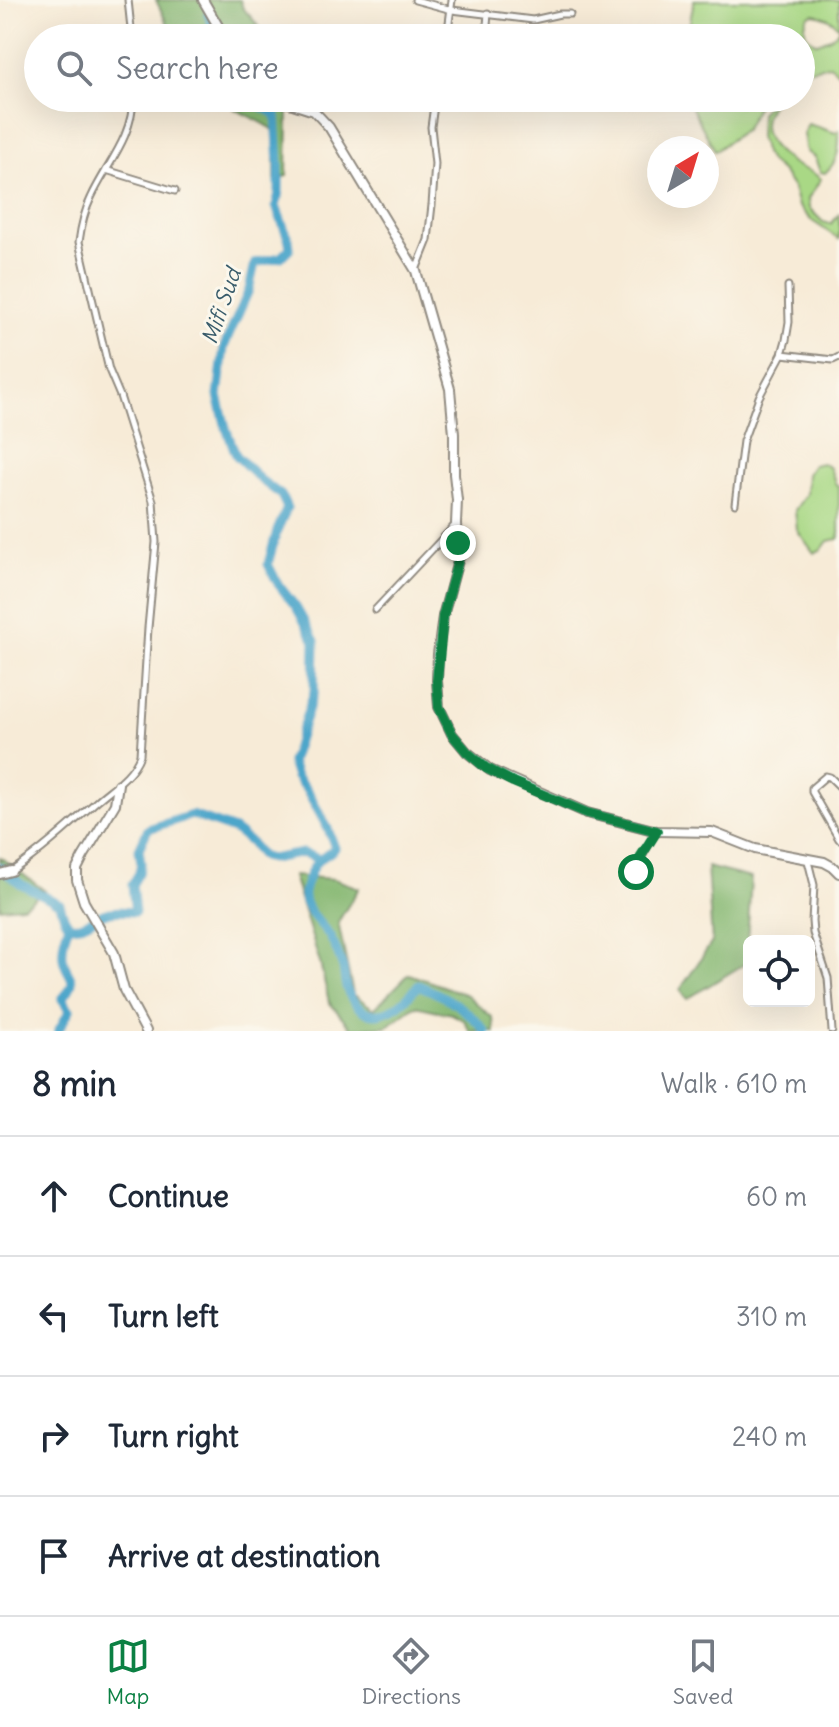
<!DOCTYPE html>
<html lang="en">
<head>
<meta charset="utf-8">
<style>
	:root { --surface:#fff; --page:#f2f2f3; --text:#1f2937; --muted:#747a83; --line:#e0e1e3; --accent:#0b8043 }
	body { margin:0; font-family:Delius,sans-serif; background:var(--page); color:var(--text) }
	.controls { position:absolute; right:24px; bottom:24px; display:grid; overflow:hidden; border-radius:12px; box-shadow:0 8px 32px #0002 }
	.controls button { width:72px; height:72px; display:grid; place-items:center; padding:0; border:0; border-bottom:2px solid var(--line); background:var(--surface); color:var(--text); font:40px sans-serif }
	.compass { position:absolute; left:647px; top:136px; width:72px; height:72px; border-radius:50%; background:var(--surface); box-shadow:0 8px 32px #0002; rotate:38deg }
	.stop { position:absolute; width:24px; height:24px; margin:-18px; border:6px solid #0b8043; border-radius:50%; background:#fff }
	.stop.end { background:#0b8043; border-color:#fff; box-shadow:0 2px 8px #0008 }
	.list { margin:0; padding:0; list-style:none }
	h2 { display:flex; justify-content:space-between; align-items:center; height:104px; margin:0; padding:0 32px; font-size:34px }
	h2 small { font-size:26px; font-weight:400; color:var(--muted) }
	.list li { display:grid; grid-template-columns:52px 1fr auto; gap:24px; align-items:center; box-sizing:border-box; height:120px; padding:0 32px; border-top:2px solid var(--line) }
	.list b { display:block; font-size:30px; white-space:nowrap }
	.list em { font-size:26px; font-style:normal; color:var(--muted) }
	.icon { flex:none; width:44px; height:44px; fill:none; stroke:currentColor; stroke-width:2; stroke-linecap:round; stroke-linejoin:round }
	.map { position:relative; flex:none; width:839px; height:1031px; overflow:hidden }
	.search { position:absolute; background:var(--surface); box-shadow:0 8px 32px #0002; left:24px; right:24px; top:24px; height:88px; display:flex; align-items:center; gap:20px; box-sizing:border-box; padding:0 28px; border-radius:44px; color:var(--muted); font-size:30px }
	.sheet { height:584px; background:var(--surface) }
	nav { display:flex; justify-content:space-around; align-items:center; box-sizing:border-box; height:112px; border-top:2px solid var(--line); background:var(--surface); font-size:22px; color:var(--muted) }
	nav a { display:grid; justify-items:center; gap:4px }
	nav .on { color:var(--accent) }
	.map>svg:first-child { display:block }
	.green { fill:#a9d885; stroke:#6a8258; stroke-width:2; fill-rule:evenodd }
	.forest { fill:#86b872; stroke:#58724e; stroke-width:2 }
	.lines { fill:none; stroke-linecap:round; stroke-linejoin:round }
	.river { stroke:#4da6ca; stroke-width:9 }
	.street-casing { stroke:#918b81; stroke-width:9 }
	.secondary-casing { stroke:#918b81; stroke-width:12 }
	.street { stroke:#fff; stroke-width:5 }
	.secondary { stroke:#fff; stroke-width:8 }
	.route { stroke:#0b8043; stroke-width:10 }
	.labels { text-anchor:middle; stroke-width:6; stroke-linejoin:round; paint-order:stroke }
	.water-label { font-size:22px; font-style:italic; fill:#395c6b; stroke:#fbf7ec }
</style>
</head>
<body>
<div class="map">
<svg width="839" height="1031" viewBox="0 0 839 1031">
	<rect width="100%" height="100%" fill="#fbf7ec"/>
	<filter id="ink" filterUnits="userSpaceOnUse"><feTurbulence type="fractalNoise" baseFrequency=".0125" numOctaves="2"/><feDisplacementMap in="SourceGraphic" scale="16" xChannelSelector="R" yChannelSelector="G"/><feConvolveMatrix kernelMatrix="1 2 1 2 8 2 1 2 1" color-interpolation-filters="sRGB"/></filter>
	<filter id="wash" filterUnits="userSpaceOnUse"><feTurbulence type="fractalNoise" baseFrequency=".006" numOctaves="4" result="noise"/><feDisplacementMap in="SourceGraphic" scale="32" xChannelSelector="R" yChannelSelector="G"/><feGaussianBlur stdDeviation="1.8" result="paint"/><feColorMatrix in="noise" values="0 0 0 0 0 0 0 0 0 0 0 0 0 0 0 0 0 1.4 0 .05"/><feComposite in="paint" operator="in"/></filter>
	<g filter="url(#wash)">
		<rect width="100%" height="100%" fill="#f7ebd7"/>
		<path class="green" d="M694,0h145v73l-9,-8 -29,6v-33h-114zM814,14c11,2 18,5 25,13 -3,10 -12,12 -21,16 -14,-5 -16,-14 -10,-27z
			M689,98h72l-16,31 -30,22 -24,-45z
			M773,98h3c-24,28 -9,49 18,66 9,6 19,7 27,15l-13,20 1,9 14,14 8,2 8,-10v25l-28,-19 -13,-14 -5,-18 -11,-16 -14,-12 -9,-21 1,-26z
			M808,124l28,9 3,-3c0,19 0,31 -14,43l-5,-1 -5,-14 -8,-6 -2,-4 -1,-16z
			M822,463l8,5 6,17 3,1v53l-11,2 -6,8 -8,4 -17,-23 -2,-20 11,-16 1,-20 6,-9z"/>
		<path class="forest" d="M156,0h84l3,8 26,30h-95z
			M220,98h40l28,15 -1,63 -12,3v-48c-19,-15 -37,-16 -55,-33z
			M0,857l45,34 -22,15 -23,2z
			M707,867l44,11 -5,85 -59,36 -7,-9 32,-48z
			M293,876l41,3 25,9 -21,34 15,72 21,15 35,-35 58,21 26,23 1,13h-24l-6,-11 -12,-6 -37,-8 -28,20 -35,3 -23,-27 -9,-39z"/>
		<g class="lines">
			<path class="river" d="M208,15l3,6 4,17
				M244,98l32,16 3,50v29l-3,13 13,35 1,7 -9,9 -26,6 -6,27 -25,57 -6,49 8,32 10,27 25,25 20,15 6,13 -10,23 -9,33 10,20 18,23 19,34 -1,51 -23,70 5,15 12,15 20,37 7,19c-5,5 -9,7 -15,11 -8,6 -14,24 -16,33 -3,18 20,32 27,47 5,9 9,20 12,29 2,8 1,17 5,24 19,39 50,19 70,-7 27,11 49,23 67,46
				M0,867l21,17 39,20 4,13 5,8c16,2 18,-4 32,-10 10,-5 22,-4 34,-3l-3,-27 7,-12 2,-10 -2,-14 9,-20 44,-14 42,15 16,12 12,15 9,2 32,-6 16,6
				M58,1031l12,-21 -8,-11c20,-22 4,-21 1,-41 -1,-11 2,-24 6,-33"/>
		</g>
	</g>
	<g filter="url(#ink)">
		<g class="lines">
			<g class="street-casing">
				<path id="street" d="M128,0l4,38
					M415,0l37,10 81,10 27,-6h10
					M447,38l5,-38
					M486,38l2,-25
					M106,170l69,21
					M416,270l12,-30 4,-35 3,-41 -4,-37 4,-29
					M782,354l51,6 6,-3
					M735,504l8,-63 16,-44 23,-43 4,-14 3,-18 -1,-36
					M375,610l81,-86
					M839,786l-9,-9 -4,-1 -14,12v4l27,47
					M808,861l6,24 -2,36 1,12 15,45 4,53
					M12,871c31,-21 58,-46 86,-71 16,-14 34,-24 42,-45l8,-127 8,-86 -3,-41 -33,-105 -11,-26 -30,-128c2,-15 5,-30 12,-44 15,-33 42,-61 42,-100
					M635,883c2,-21 11,-34 21,-51"/>
			</g>
			<g class="secondary-casing">
				<path id="secondary" d="M203,0l22,38
					M274,98l40,13 15,16 87,144 34,118 4,45v40l3,26 -1,24 3,33 -16,59 -5,38 -1,27 2,26 13,27 15,18 23,18 97,43 70,18 55,1 43,17 69,13 9,5 6,6
					M118,784l-3,20 -32,53 -6,12v11l7,22 30,51 10,37 22,41
					M0,874l11,-3"/>
			</g>
			<use href="#street" class="street"/>
			<use href="#secondary" class="secondary"/>
		</g>
	</g>
	<g class="lines" filter="url(#ink)">
		<path class="route" d="M458,543l1,14 -16,59 -6,65 2,26 13,27 15,18 19,16 27,14 74,31 70,18 -16,25 -5,16"/>
	</g>
	<g class="labels">
		<g class="water-label">
			<text transform="translate(221 306) rotate(-71)" y="8">Mifi Sud</text>
		</g>
	</g>
</svg>
<div class="controls">
<button><svg class="icon" aria-label="locate" viewBox="0 0 24 24"><circle cx="12" cy="12" r="6"/><path d="M12 2v4M12 18v4M2 12h4M18 12h4"/></svg></button>
</div>
<svg class="compass" viewBox="-18 -18 36 36"><path d="M0-13l5 13h-10z" fill="#e53935"/><path d="M0 13l5-13h-10z" fill="#747a83"/></svg>
<div class="stop" style="left:636px;top:872px"></div>
<div class="stop end" style="left:458px;top:543px"></div>
<div class="search"><svg class="icon" aria-label="search" viewBox="0 0 24 24"><circle cx="10" cy="10" r="6"/><path d="M15 15l6 6"/></svg>Search here</div>
</div>
<section class="sheet">
<h2>8 min<small>Walk · 610 m</small></h2>
<ul class="list">
<li><svg class="icon" aria-label="ahead" viewBox="0 0 24 24"><path d="M12 20V5M6 11l6-6 6 6"/></svg><div><b>Continue</b></div><em>60 m</em></li>
<li><svg class="icon" aria-label="left" viewBox="0 0 24 24"><path d="M17 20v-9H6M10 6l-5 5 5 5"/></svg><div><b>Turn left</b></div><em>310 m</em></li>
<li><svg class="icon" aria-label="right" viewBox="0 0 24 24"><path d="M7 20v-9h11M14 6l5 5-5 5"/></svg><div><b>Turn right</b></div><em>240 m</em></li>
<li><svg class="icon" aria-label="arrive" viewBox="0 0 24 24"><path d="M6 21V4h12l-3 4 3 4H6"/></svg><div><b>Arrive at destination</b></div></li>
</ul>
</section>
<nav>
<a class="on"><svg class="icon" aria-label="map" viewBox="0 0 24 24"><path d="M3 6l6-2 6 2 6-2v14l-6 2-6-2-6 2zM9 4v14M15 6v14"/></svg>Map</a>
<a><svg class="icon" aria-label="directions" viewBox="0 0 24 24"><path d="M12 3l9 9-9 9-9-9zM9 14v-3h6M13 9l2 2-2 2"/></svg>Directions</a>
<a><svg class="icon" aria-label="saved" viewBox="0 0 24 24"><path d="M7 4h10v16l-5-4-5 4z"/></svg>Saved</a>
</nav>
</body>
</html>
